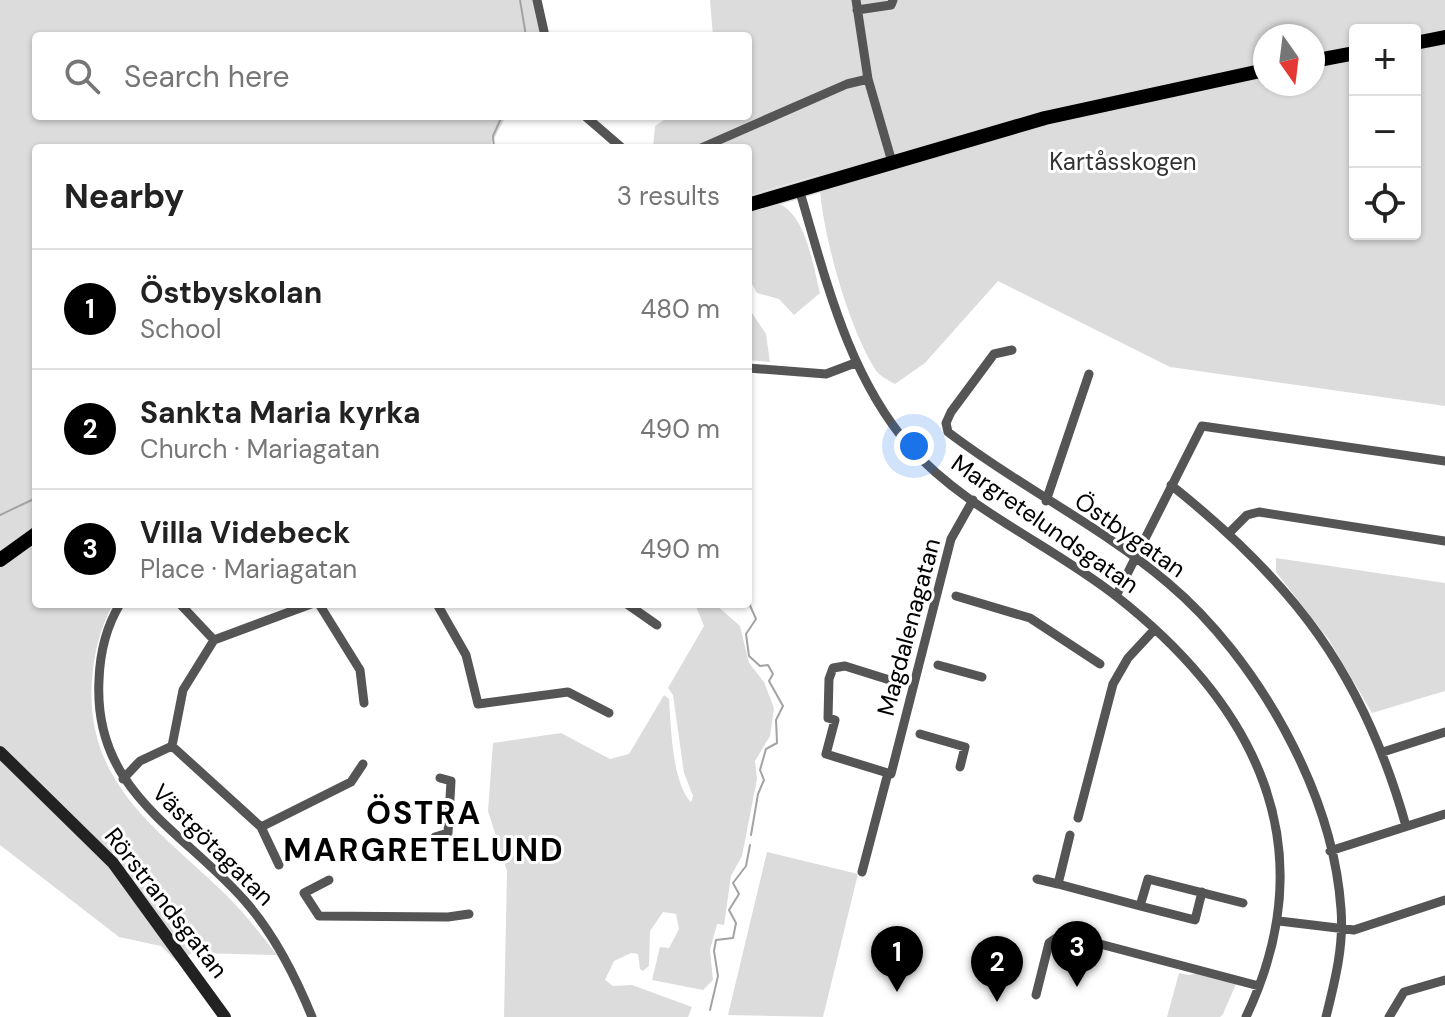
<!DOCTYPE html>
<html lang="en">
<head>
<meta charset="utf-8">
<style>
	:root { --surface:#fff; --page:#f6f6f6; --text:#222; --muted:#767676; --line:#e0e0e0; --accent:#000 }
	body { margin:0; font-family:"DM Sans",sans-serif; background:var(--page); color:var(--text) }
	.controls { position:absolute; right:24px; top:24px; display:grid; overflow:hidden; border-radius:8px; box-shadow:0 2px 6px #0004 }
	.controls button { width:72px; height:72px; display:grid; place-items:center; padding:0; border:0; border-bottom:2px solid var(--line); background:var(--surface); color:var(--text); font:40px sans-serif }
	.compass { position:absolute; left:1253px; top:24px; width:72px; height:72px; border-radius:50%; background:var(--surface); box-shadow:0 2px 6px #0004; rotate:166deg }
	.you { position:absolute; left:914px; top:446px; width:28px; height:28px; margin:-20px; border:6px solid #fff; border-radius:50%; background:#1a73e8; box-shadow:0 0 0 12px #1a73e833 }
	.badge { display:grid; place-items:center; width:52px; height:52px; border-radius:50%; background:var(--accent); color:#fff; font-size:26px; font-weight:700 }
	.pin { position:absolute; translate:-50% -66px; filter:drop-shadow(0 2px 4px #0008) }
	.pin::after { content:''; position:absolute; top:42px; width:28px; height:24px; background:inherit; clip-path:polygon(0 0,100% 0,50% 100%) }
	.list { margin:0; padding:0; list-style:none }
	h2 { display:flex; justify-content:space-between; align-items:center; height:104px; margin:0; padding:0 32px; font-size:34px }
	h2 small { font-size:26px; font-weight:400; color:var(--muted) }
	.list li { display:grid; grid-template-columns:52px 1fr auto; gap:24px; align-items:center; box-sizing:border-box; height:120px; padding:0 32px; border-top:2px solid var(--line) }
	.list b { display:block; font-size:30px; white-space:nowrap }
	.list p { margin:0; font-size:26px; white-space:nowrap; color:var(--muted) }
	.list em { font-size:26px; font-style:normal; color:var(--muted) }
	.icon { flex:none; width:44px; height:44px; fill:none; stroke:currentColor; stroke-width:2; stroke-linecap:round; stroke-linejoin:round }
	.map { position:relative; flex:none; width:1445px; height:1017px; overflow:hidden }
	.search { position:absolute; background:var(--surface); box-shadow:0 2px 6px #0004; left:32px; top:32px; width:720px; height:88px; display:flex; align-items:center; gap:20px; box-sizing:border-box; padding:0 28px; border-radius:8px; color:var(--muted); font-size:30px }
	.panel { position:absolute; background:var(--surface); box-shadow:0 2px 6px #0004; left:32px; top:144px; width:720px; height:464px; border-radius:8px }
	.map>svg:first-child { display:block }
	.green { fill:#dcdcdc; fill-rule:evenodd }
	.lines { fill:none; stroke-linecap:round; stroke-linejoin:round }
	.stream { stroke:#a3a3a3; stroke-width:2 }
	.primary-casing { stroke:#dbdbdb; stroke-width:17 }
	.street { stroke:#555; stroke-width:9 }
	.secondary { stroke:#222; stroke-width:12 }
	.primary { stroke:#000; stroke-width:14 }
	.labels { text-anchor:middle; stroke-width:6; stroke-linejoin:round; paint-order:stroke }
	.park-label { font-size:24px; fill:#333; stroke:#fff }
	.street-label { font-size:24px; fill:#000; stroke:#fff }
	.district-label { font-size:32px; font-weight:bold; letter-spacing:2px; fill:#000; stroke:#fff }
</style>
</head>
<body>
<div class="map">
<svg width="1445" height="1017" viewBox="0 0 1445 1017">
	<rect width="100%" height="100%" fill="#fff"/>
	<path class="green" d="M0,0h536l5,36h-505v80h470l-17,32h-453v456h77c-13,24 -19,49 -21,76 -7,102 63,147 129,210 21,20 38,42 56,65l-85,-2 -16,8 -15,-15 -42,-9 -119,-92z
		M710,0h735v406l-275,-39 -172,-86 -73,82 -30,21c-7,-4 -16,-8 -20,-15 -28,-45 -55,-142 -56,-194l-71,21v-48h-95l2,-22 15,-10h78v-80h-35zM1355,30h60v204h-60zM1265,36h48v48h-48z
		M780,204c27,14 33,62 40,89l-26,22 -15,-16 -22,-6 -9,-16v-66z
		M748,307l18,27 4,28 -22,-2z
		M1276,558l169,25v108l-73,22 -43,-73 -53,-68z
		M695,604h20l25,22 9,37 15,19 10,26 -4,28 -15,25 2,18 -15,77 -11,20 -7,49 -7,-1 -7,26 3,30 -10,10 -51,-10 8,-33 9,1 10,-19 -3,-15 -13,-2 -13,19 -1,35 -6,5 -3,-2 -2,-15 -7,-1 -17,8 -9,19 8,6 19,-1 60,22 -4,10h-184l3,-146 -19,-60 5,-68 68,-10 49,26 19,-5 35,-59 5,4c2,27 3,84 22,103l2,-6 -9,-23 -11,-78 -5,-7 36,-62z
		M767,852l91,22 -35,143 -95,-2z
		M1204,972l32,12 -13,30 -3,3h-53l12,-44 10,2z"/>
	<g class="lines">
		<path class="stream" d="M520,0l6,36
			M494,148l-1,-12 9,-20
			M748,338l2,14
			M0,515l36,-17
			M748,601l8,18 -10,15 3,22 11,10 8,-1 5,9 -4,7 14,25 -7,14 1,23 -11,6 -6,21 4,10 -6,14 -7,41
			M710,1010l8,-34 -4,-25 2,-11 17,-2 3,-15 -7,-13 10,-16 -6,-11 13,-17 4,-21"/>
		<g class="primary-casing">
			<path id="primary" d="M1415,43l30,-6
				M1313,61l42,-8
				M748,205l297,-87 220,-48
				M0,560l36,-26"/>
		</g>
		<path class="street" d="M537,0l8,36
			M856,0l12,79 24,83
			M857,10l34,-5 2,-5
			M585,116l37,32
			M701,148l146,-64 21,-5
			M799,189c27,90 48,185 111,258 56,63 140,97 206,149 140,110 211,250 130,421
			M1012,350l-18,4 -43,58 -5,11 2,9c70,54 153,94 220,151 89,75 165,209 173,326 3,37 -6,72 -15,108
			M748,368l78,6 29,-11
			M1171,485c123,98 192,188 235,341
			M1046,501l43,-127
			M1230,532l17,-17 12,-3 186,29
			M956,596l74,22 70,46
			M1116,596l86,-170 243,35
			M120,604c-14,23 -20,49 -21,76 -6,112 83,149 146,221 30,34 50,74 67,116
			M180,604l34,36
			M319,604l41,66 4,33
			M437,604l29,51 12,49 90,-12 41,21
			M627,604l30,21
			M938,665l44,12
			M896,682l-51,-16 -12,2 -4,11 -1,39 7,2 -9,34 65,20 60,-235 22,-39
			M920,734l45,13 -5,20
			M1383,752l62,-20
			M123,779l17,-18 32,-15
			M1078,818l35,-134 15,-26 26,-28
			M261,827l90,-45 12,-18
			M1070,835l-12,49 82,22
			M435,837l13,-4 3,-52 -11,-3
			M1330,851l115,-37
			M279,865l-18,-38 -89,-81 11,-56 31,-50 97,-36
			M862,872l26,-99
			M1037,879l21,5
			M329,880l-25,13 15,23 129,1 21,-3
			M1202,892l-7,28 -55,-14 8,-27 95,24
			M1279,921l75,9 91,-30
			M1036,995l13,-52 13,-9 197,52
			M1389,1017l15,-25 41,-12"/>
		<path class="secondary" d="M0,752l113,111 112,154"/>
		<use href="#primary" class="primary"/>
	</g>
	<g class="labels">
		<g class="park-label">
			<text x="1123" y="170">Kartåsskogen</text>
		</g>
		<g class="street-label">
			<text transform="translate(1045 524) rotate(35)" y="8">Margretelundsgatan</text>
			<text transform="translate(1130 535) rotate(35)" y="8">Östbygatan</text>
			<text transform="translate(909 627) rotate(-75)" y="8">Magdalenagatan</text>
			<text transform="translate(213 845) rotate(45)" y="8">Västgötagatan</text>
			<text transform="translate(166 903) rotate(52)" y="8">Rörstrandsgatan</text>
		</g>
		<g class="district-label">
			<text x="424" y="824">ÖSTRA<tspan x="424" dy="37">MARGRETELUND</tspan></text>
		</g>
	</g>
</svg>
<div class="controls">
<button>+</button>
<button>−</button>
<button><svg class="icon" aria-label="locate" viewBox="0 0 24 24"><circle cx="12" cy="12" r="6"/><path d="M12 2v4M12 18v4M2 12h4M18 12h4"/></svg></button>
</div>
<svg class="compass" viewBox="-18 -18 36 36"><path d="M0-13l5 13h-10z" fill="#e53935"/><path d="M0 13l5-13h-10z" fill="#767676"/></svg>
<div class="you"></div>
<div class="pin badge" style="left:897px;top:992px">1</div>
<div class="pin badge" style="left:997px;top:1002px">2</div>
<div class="pin badge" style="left:1077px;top:987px">3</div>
<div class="search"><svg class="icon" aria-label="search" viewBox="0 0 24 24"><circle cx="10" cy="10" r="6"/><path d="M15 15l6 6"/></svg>Search here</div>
<section class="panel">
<h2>Nearby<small>3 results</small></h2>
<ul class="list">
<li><span class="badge">1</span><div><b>Östbyskolan</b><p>School</p></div><em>480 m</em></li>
<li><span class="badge">2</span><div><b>Sankta Maria kyrka</b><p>Church · Mariagatan</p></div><em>490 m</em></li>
<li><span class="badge">3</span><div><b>Villa Videbeck</b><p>Place · Mariagatan</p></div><em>490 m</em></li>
</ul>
</section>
</div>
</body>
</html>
